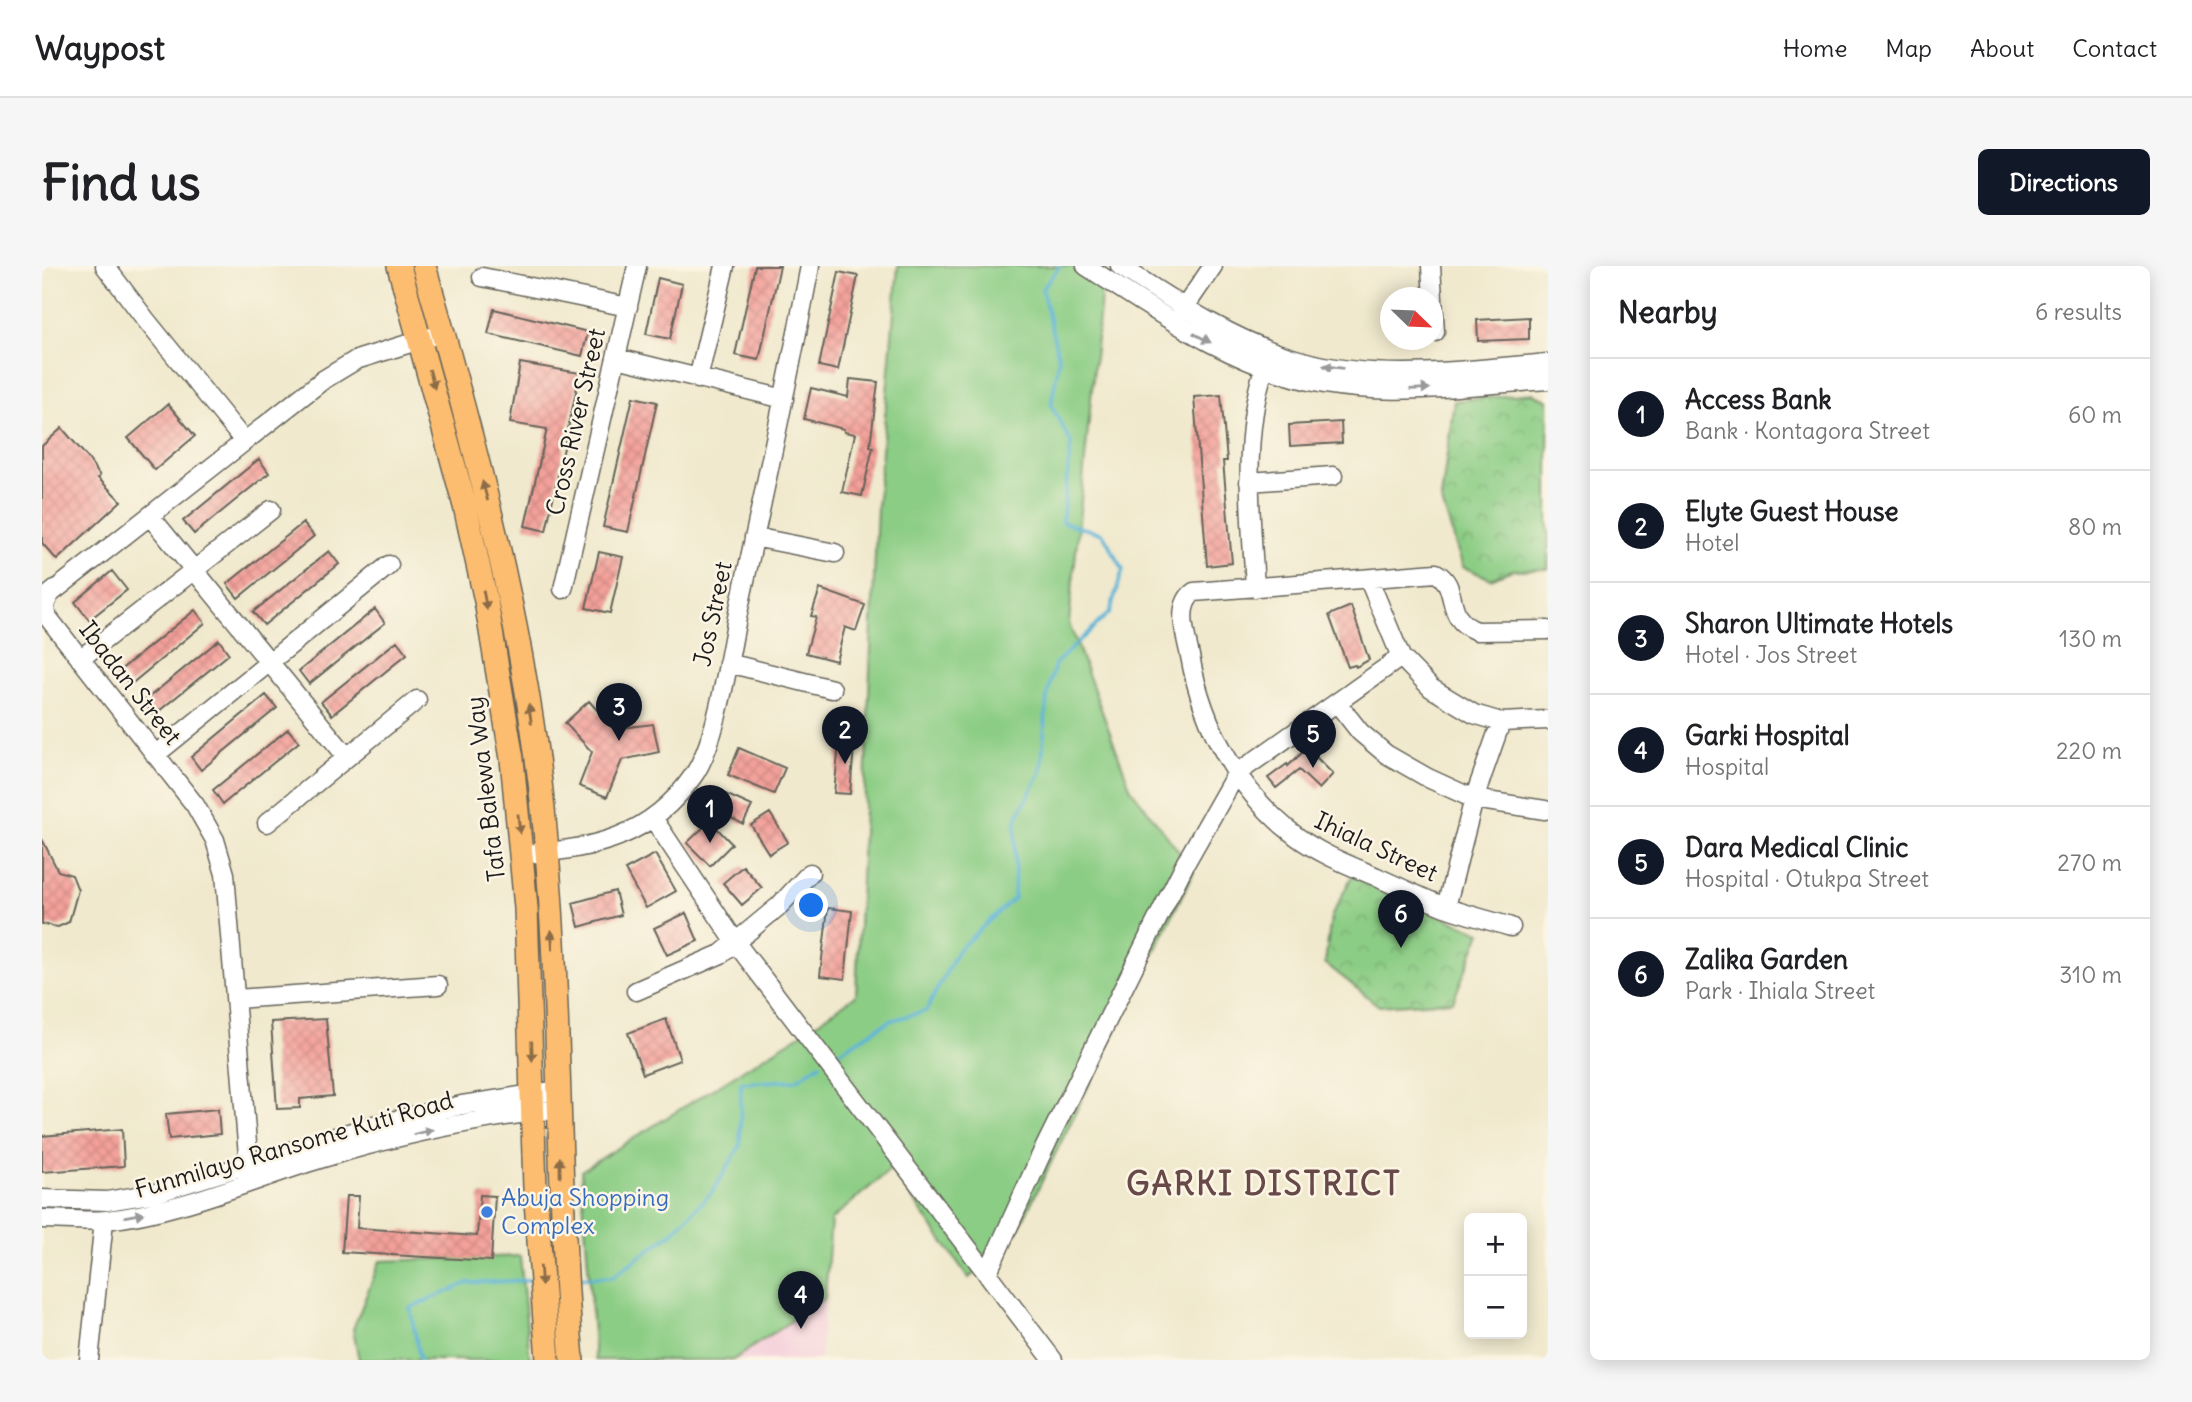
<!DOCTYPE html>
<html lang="en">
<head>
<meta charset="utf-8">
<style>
	:root { --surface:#fff; --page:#f6f6f6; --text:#202124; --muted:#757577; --line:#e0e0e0; --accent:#111827 }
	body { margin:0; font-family:Delius,sans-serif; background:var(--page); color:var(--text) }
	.controls { position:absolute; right:21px; bottom:21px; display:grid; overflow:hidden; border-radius:10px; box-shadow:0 4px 18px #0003 }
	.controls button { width:63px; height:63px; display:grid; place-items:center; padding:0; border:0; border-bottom:2px solid var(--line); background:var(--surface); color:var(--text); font:35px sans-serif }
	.compass { position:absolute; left:1338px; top:21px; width:63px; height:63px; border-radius:50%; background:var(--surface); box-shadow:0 4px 18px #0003; rotate:113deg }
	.you { position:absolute; left:770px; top:640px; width:24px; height:24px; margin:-18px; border:5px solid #fff; border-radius:50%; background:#1a73e8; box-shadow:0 0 0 10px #1a73e833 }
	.badge { display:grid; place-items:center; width:46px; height:46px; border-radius:50%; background:var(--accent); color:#fff; font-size:23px; font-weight:700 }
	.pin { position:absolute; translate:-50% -58px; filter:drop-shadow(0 2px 4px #0008) }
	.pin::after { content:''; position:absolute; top:37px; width:24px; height:21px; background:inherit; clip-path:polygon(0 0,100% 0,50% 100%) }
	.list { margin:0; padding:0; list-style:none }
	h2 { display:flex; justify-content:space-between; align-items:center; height:91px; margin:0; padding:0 28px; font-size:30px }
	h2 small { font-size:23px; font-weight:400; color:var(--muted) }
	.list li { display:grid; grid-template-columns:46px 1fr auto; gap:21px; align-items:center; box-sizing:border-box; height:112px; padding:0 28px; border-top:2px solid var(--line) }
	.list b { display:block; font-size:26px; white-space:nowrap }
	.list p { margin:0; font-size:23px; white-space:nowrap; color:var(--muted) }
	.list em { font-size:23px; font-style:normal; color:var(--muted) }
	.map { position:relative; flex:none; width:1506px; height:1094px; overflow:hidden; border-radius:10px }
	header { display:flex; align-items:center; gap:42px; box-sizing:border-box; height:98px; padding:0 35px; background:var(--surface); border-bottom:2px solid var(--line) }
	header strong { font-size:33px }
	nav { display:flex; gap:38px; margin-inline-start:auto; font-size:24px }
	.intro { display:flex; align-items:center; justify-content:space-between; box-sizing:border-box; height:168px; padding:0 42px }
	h1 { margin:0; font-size:49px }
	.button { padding:18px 32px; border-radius:10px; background:var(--accent); color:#fff; font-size:24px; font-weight:700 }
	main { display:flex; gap:42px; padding:0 42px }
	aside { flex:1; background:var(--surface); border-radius:10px; box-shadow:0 4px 18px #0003 }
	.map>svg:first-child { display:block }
	.built { fill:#f5cfdb }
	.green { fill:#8ccd85; stroke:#547450; stroke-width:2 }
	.park { fill:url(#park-crowns); stroke:#547450; stroke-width:2 }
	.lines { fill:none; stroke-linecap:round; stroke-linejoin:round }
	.stream { stroke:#5ab3d8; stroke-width:3.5 }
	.building { fill:url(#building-cross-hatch) }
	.minor-casing { stroke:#66645a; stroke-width:21 }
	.major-casing { stroke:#66645a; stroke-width:26 }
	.minor { stroke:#fff; stroke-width:18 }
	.major { stroke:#fcbd6f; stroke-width:23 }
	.oneway { fill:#999 }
	.oneway2 { fill:#8c6c46 }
	.shop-dot { fill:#3f7fe0; stroke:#fcf5e5; stroke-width:2.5 }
	.labels { text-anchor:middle; stroke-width:5; stroke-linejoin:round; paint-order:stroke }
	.street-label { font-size:24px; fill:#1c1c1c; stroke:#fcf5e5 }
	.shop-label { font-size:24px; fill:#366cbe; stroke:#fcf5e5; text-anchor:start }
	.district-label { font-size:32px; font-weight:bold; letter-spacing:2px; fill:#674a48; stroke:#fcf5e5 }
</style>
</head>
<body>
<header>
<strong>Waypost</strong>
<nav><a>Home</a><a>Map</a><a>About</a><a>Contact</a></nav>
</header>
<div class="intro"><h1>Find us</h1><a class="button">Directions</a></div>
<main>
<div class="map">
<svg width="1506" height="1094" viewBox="0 0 1506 1094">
	<defs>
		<pattern id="park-crowns" width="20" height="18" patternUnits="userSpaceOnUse" patternTransform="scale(1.75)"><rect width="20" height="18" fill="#8ccd85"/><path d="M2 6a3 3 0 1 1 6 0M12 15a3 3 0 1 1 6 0" fill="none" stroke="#78af72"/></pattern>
		<pattern id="building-cross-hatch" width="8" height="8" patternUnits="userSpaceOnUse" patternTransform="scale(1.75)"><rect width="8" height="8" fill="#f3a09a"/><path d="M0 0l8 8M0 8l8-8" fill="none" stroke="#d08984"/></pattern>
	</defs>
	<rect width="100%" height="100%" fill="#fcf5e5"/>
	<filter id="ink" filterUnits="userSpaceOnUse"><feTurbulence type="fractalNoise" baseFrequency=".0143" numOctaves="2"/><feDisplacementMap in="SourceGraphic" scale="14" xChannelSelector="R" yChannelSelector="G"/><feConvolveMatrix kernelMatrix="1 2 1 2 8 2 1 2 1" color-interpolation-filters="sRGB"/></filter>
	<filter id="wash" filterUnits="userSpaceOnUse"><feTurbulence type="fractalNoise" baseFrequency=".00686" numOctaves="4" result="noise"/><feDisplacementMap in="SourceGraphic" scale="28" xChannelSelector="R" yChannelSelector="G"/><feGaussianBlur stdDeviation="1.57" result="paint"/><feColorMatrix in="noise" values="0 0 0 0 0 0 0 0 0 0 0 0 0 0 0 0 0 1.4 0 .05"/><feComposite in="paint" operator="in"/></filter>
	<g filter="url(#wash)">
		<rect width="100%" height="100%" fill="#f0e9cd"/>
		<path class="built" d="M783,1032l-5,62h-87z"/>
		<path class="green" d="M856,0h206l-35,357 62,166 63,82 -178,363 -47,44 -78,-109 -60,51 -6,78 -92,62h-138l-14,-189 223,-139 52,-37 21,-487z
			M478,990l10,104h-171l-6,-31 27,-68z"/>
		<path class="park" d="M1490,127l16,7v169l-36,1 -21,9 -28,-12 -22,-68 13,-98z
			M1310,610l45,23 84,33 -28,69 -74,5 -54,-43 6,-46z"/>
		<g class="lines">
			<path class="stream" d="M787,792l60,-37 37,-10 32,-61 56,-52 2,-79 25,-47 6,-75 8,-33 55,-52 13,-43 -20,-35 -41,-12 9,-79 -20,-38 8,-45 -17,-71 18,-23
				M532,1012l38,-1 59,-43 42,-43 27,-45 1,-63 55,-3 24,-16
				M378,1094l-10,-52 58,-25 67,-3"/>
		</g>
		<g id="blocks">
			<path class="building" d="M713,0h25l-21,94 -24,-5z
				M797,6l19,4 -20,94 -19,-4z
				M616,12l24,6 -12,55 -24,-5z
				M452,43l94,23 -6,24 -94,-22z
				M1487,51v22l-51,2 -1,-21z
				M478,97l60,10 -34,158 -21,-5 22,-97 -37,-6z
				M808,113l28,3 -8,64 3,1 -11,49 -20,-4 13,-58 -11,-2v-3l-40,-10 7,-31 37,9z
				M1179,129l6,66h-4l9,102 -25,3 -13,-169z
				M591,131l24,5 -29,130 -25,-5z
				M126,138l27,32 -40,34 -27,-32z
				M1299,156l1,21 -52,3 -1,-21z
				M20,162l25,29 13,19 -2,2 23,23 -64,59 -15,-17v-97z
				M217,193l10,14 -75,61 -11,-13z
				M261,257l11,13 -76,62 -11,-14z
				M287,285l10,13 -75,61 -11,-13z
				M557,286l24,5 -13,56 -24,-5z
				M70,305l15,19 -38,30 -14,-18z
				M778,323l45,16 -9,26 -11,-4 -9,34 -30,-8 10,-36 -5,-1z
				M1309,340l18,54 -13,7 -1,-2 -7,2 -19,-52z
				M333,343l10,14 -76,61 -10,-13z
				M153,344l10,13 -75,62 -11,-14z
				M177,374l10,14 -75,61 -11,-13z
				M355,375l10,13 -75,61 -11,-13z
				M224,429l11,13 -76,62 -10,-13z
				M547,435l25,28 39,-5 6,28 -37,8 -15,37 -28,-11 13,-34 -27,-29z
				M246,463l11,13 -76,62 -10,-14z
				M798,468l15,1 -5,59 -16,-1z
				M697,482l46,20 -11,26 -46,-19z
				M1265,482l26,26 -14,15 -20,-19 -23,18 -8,-10 19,-14 1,2z
				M679,526l31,14 -9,18 -30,-15z
				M728,547l18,29 -19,12 -18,-29z
				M668,555l22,23 -22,22 -23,-23z
				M0,573l16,32 14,4 6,15 -9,32 -11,5 -16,-3z
				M613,588l21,37 -30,17 -21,-38z
				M701,600l19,22 -20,17 -19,-22z
				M573,625l6,24 -42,12 -6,-24z
				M786,642l24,3 -7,68 -25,-3z
				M644,647l12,28 -31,14 -13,-27z
				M284,753l7,77 -33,3v9l-23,1 -6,-87z
				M624,753l14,41 -37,14 -15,-41z
				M176,843l2,25 -51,5 -3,-25z
				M80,863l2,37 -82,6v-36z
				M438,929l15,1 -4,65 -149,-9 4,-56h13l-2,32 120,8z"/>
		</g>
	</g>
	<g filter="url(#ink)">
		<use href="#blocks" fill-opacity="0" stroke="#66645a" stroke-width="2"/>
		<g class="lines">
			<g class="minor-casing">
				<path id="minor" d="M63,0l41,54 98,121
					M1044,0c74,48 150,102 238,118 74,13 150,0 224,-4
					M1078,0c55,36 114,76 179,94 80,23 167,10 249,3
					M1389,0l4,66
					M440,11l146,30
					M1136,51l35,-51
					M575,92l167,41
					M656,113l27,-113
					M1207,216l84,-6
					M108,250l197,241
					M712,271l81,16
					M1327,314l32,77 30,31 43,26 27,8 47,-2
					M1213,322c-4,-76 -15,-157 13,-231
					M521,323l74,-323
					M38,393l191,-149
					M686,397l104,26
					M1296,438l22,28 26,22 42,24 46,21 71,11
					M113,489l234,-190
					M611,552l83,125 317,417
					M225,557l150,-123
					M481,588c69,-4 128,-17 170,-78 24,-33 36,-120 45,-163 25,-115 50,-231 72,-347
					M1404,641l28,-108 27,-77
					M1469,661c-22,-7 -44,-12 -66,-20 -23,-9 -46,-20 -68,-30 -28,-12 -57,-23 -81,-41 -58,-44 -93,-109 -106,-180 -4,-20 -15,-50 4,-64l242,-19c25,13 6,46 41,58l71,-1
					M594,725l85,-37 58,-48 31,-33
					M194,733l202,-14
					M208,914l-25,-306 -10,-34 -20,-35 -149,-190 -1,-10 5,-11 273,-214 33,-20 74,-23
					M0,933l65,2 49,-8 218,-68 88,-20 97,-15
					M0,953c21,0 43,3 64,1 71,-7 145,-40 214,-61 78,-24 158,-41 239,-50
					M945,1008l53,-117 107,-217 39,-78 50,-88 165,-117
					M47,1094l15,-139"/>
			</g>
			<g class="major-casing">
				<path id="major" d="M357,0l66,240 21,95 26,158 14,149 9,280 13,172
					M382,0c51,178 100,359 119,543 19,183 13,368 29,551"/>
			</g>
			<use href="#minor" class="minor"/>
			<use href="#major" class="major"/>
		</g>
		<defs><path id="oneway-solid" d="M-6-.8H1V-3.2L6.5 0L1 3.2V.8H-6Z" transform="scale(1.75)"/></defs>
		<g class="oneway">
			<use href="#oneway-solid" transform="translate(1160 72) rotate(28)"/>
			<use href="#oneway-solid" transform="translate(1291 101) rotate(-172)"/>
			<use href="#oneway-solid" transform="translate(1378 123) rotate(-2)"/>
			<use href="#oneway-solid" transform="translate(381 866) rotate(-14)"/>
			<use href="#oneway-solid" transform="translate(92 949) rotate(-10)"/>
		</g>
		<g class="oneway2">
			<use href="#oneway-solid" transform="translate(390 113) rotate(75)"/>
			<use href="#oneway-solid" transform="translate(443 225) rotate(-105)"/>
			<use href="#oneway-solid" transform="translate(443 334) rotate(79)"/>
			<use href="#oneway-solid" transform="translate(488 448) rotate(-99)"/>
			<use href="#oneway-solid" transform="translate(477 558) rotate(84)"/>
			<use href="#oneway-solid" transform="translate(510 674) rotate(-93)"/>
			<use href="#oneway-solid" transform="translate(490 785) rotate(88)"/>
			<use href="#oneway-solid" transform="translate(518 901) rotate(-91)"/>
			<use href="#oneway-solid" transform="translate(499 1010) rotate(86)"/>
		</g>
	</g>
	<circle class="shop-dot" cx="445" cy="946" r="7"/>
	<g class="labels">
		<g class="street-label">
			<text transform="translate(534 156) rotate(-77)" y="8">Cross River Street</text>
			<text transform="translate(671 348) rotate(-78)" y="8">Jos Street</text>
			<text transform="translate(88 417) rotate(52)" y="8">Ibadan Street</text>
			<text transform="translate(444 523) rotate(-97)" y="8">Tafa Balewa Way</text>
			<text transform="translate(1334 581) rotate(25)" y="8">Ihiala Street</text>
			<text transform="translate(252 879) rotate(-16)" y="8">Funmilayo Ransome Kuti Road</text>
		</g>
		<g class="shop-label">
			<text x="459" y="940">Abuja Shopping<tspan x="459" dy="28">Complex</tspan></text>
		</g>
		<g class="district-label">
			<text x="1222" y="929">GARKI DISTRICT</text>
		</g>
	</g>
</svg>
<div class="controls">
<button>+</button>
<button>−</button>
</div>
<svg class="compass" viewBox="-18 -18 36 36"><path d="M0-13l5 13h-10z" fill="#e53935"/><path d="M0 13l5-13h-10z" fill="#757577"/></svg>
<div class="you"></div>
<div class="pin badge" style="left:668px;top:577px">1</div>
<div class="pin badge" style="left:803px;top:498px">2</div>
<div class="pin badge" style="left:577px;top:475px">3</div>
<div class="pin badge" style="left:759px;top:1063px">4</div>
<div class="pin badge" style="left:1271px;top:502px">5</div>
<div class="pin badge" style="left:1359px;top:682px">6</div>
</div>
<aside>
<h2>Nearby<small>6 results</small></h2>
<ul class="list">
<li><span class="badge">1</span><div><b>Access Bank</b><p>Bank · Kontagora Street</p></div><em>60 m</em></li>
<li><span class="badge">2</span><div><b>Elyte Guest House</b><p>Hotel</p></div><em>80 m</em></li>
<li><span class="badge">3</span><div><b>Sharon Ultimate Hotels</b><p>Hotel · Jos Street</p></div><em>130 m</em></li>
<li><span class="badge">4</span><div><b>Garki Hospital</b><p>Hospital</p></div><em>220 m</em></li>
<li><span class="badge">5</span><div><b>Dara Medical Clinic</b><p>Hospital · Otukpa Street</p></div><em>270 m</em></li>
<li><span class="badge">6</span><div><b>Zalika Garden</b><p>Park · Ihiala Street</p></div><em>310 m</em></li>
</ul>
</aside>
</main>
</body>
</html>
